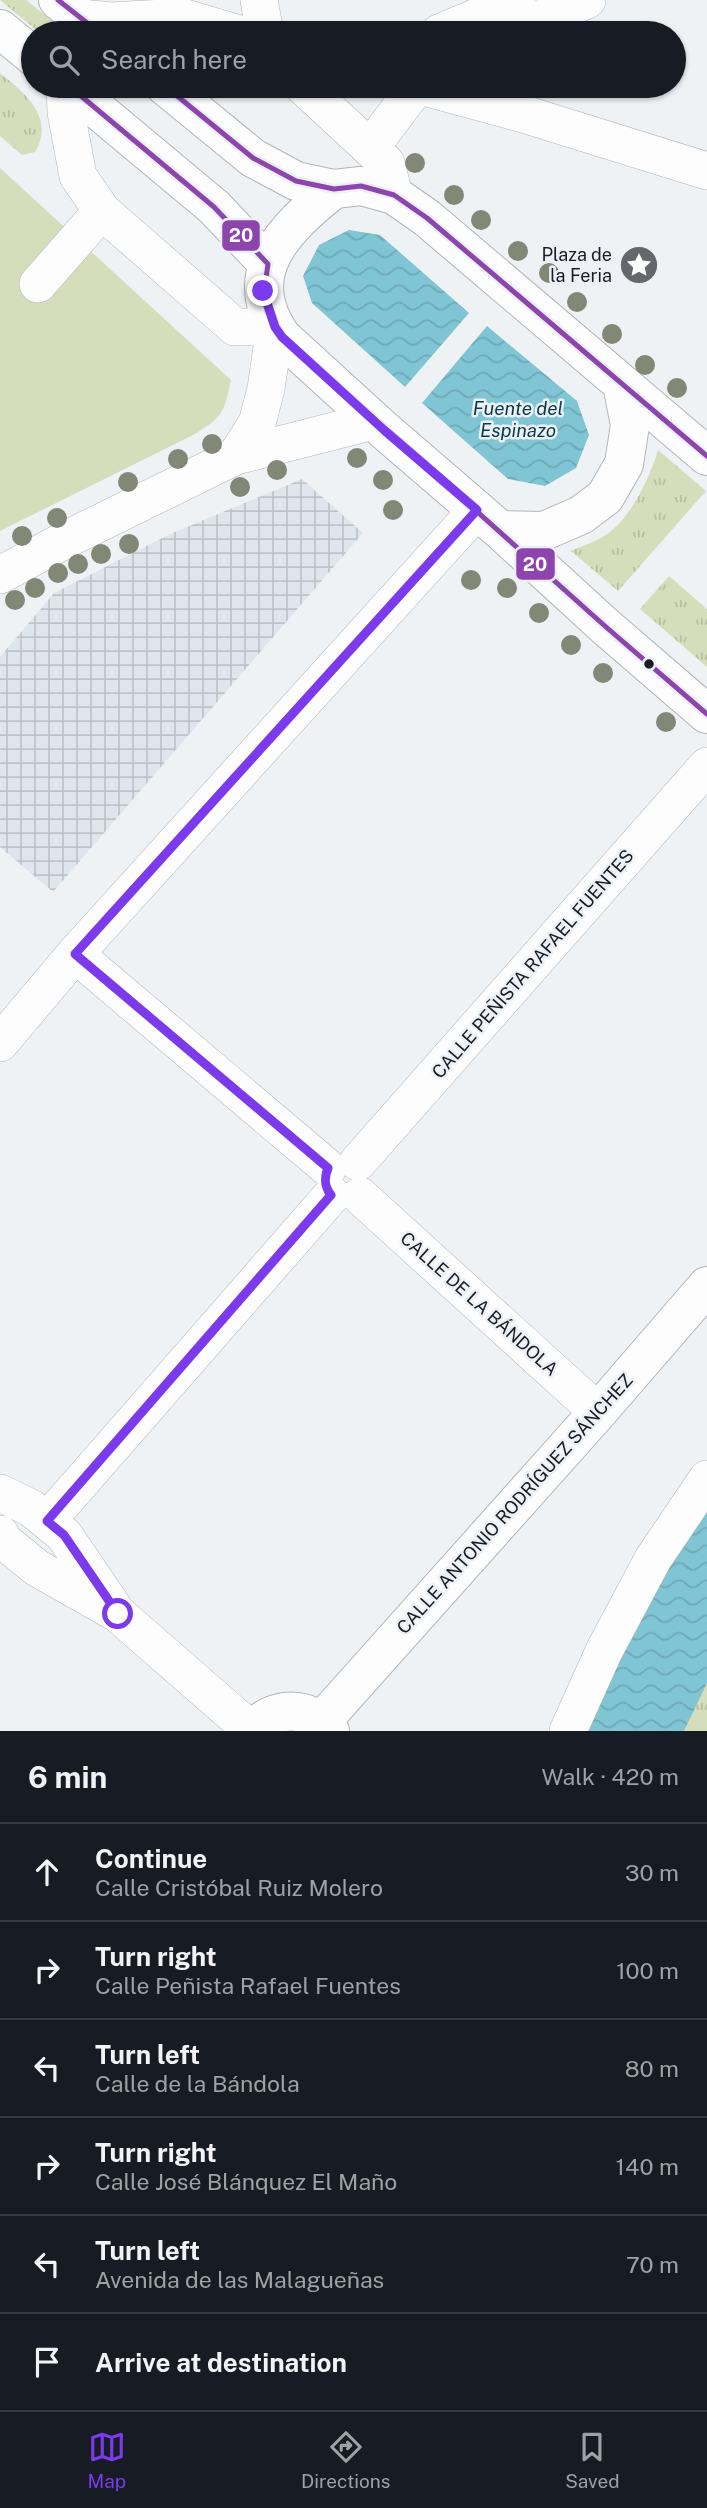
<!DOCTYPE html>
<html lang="en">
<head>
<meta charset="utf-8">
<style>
	:root { --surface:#171b24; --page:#20242c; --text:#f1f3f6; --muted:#9ea1a6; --line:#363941; --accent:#7c3aed }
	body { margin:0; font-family:"Public Sans",sans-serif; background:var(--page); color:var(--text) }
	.stop { position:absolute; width:21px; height:21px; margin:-16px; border:5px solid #7c3aed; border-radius:50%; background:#fff }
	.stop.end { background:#7c3aed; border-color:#fff; box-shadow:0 2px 7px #0008 }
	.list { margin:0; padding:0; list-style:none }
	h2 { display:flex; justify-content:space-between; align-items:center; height:91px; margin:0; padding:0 28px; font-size:30px }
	h2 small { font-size:23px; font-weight:400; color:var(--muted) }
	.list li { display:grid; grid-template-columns:46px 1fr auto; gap:21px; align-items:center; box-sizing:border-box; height:98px; padding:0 28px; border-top:2px solid var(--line) }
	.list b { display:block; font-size:26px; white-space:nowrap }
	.list p { margin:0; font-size:23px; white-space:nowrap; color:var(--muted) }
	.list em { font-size:23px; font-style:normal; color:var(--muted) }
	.icon { flex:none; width:38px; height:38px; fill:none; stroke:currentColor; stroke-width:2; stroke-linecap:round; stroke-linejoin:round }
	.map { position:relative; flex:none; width:707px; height:1731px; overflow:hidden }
	.search { position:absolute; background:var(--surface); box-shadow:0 2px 5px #0004; left:21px; right:21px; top:21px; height:77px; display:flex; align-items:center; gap:18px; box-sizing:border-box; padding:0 24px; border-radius:38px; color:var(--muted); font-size:26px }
	.sheet { height:679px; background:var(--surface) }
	nav { display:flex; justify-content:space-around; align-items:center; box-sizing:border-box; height:98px; border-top:2px solid var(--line); background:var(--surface); font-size:19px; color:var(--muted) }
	nav a { display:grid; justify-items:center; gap:4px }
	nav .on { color:var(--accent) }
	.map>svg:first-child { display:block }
	.industrial { fill:url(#industrial-grid) }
	.grass { fill:url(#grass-tufts) }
	.park { fill:#d6ddba }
	.water { fill:url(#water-waves) }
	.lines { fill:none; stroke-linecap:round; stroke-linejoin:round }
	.minor-casing { stroke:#b2b5b7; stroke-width:38 }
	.major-casing { stroke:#b2b5b7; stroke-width:40 }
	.minor { stroke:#fdfdfe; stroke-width:37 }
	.major { stroke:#fdfdfe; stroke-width:38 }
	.bus-1-casing { stroke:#ecf1f8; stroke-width:10 }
	.bus-1 { stroke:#8e44ad; stroke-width:5 }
	.tree { fill:#838776 }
	.route { stroke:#7c3aed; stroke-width:9 }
	.bus-dot { fill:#1a1c1f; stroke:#ecf1f8; stroke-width:2.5 }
	.labels { text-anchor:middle; stroke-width:5; stroke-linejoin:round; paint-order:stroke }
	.poi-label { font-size:18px; fill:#1a1c1f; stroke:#ecf1f8; text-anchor:end }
	.street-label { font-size:18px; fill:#1a1c1f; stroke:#ecf1f8 }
	.water-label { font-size:19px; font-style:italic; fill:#0c3a43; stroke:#ecf1f8 }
	.line-badge { stroke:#ecf1f8; stroke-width:2.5 }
	.badge-label { font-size:19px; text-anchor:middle; font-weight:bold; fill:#fff }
</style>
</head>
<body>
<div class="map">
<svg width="707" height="1731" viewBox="0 0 707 1731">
	<defs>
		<pattern id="industrial-grid" width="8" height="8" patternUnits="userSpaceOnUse" patternTransform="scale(1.75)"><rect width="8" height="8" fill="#dfe5ed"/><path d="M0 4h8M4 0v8" fill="none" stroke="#bfc4cb"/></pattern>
		<pattern id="grass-tufts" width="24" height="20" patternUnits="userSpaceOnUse" patternTransform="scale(1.75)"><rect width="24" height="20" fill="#d6ddba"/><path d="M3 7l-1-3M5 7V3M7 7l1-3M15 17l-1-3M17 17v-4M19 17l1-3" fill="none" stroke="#b7bd9f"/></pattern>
		<pattern id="water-waves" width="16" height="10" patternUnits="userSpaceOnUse" patternTransform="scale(1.75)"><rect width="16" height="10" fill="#80c5d4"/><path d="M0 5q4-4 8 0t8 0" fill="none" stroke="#6ea9b6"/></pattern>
	</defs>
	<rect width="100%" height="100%" fill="#eff2f5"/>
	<path class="industrial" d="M302,479l61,54 -310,359 -53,-45v-190l54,-64 116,-59z"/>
	<path class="grass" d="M0,0h26l41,33h-27z
		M0,73c24,19 56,45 35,79l-13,3 -22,-19z
		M658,450l48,41 -88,100 -47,-40c13,-6 30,-11 40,-20 21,-16 40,-56 47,-81z
		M669,576l38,33v58l-67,-58z
		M707,1683v48h-23l21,-46z"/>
	<path class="park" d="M0,168l231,212c-7,32 -7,36 -36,54l-195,97z"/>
	<path class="water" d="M349,230l31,5 89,78 -64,74 -93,-84 -9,-27 16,-31z
		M487,326l90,75 12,34 -13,33 -31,18 -37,-7 -86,-76z
		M707,1505v178l-23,48h-106l84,-161z"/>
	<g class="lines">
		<g class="minor-casing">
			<path id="minor" d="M259,0l6,33
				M81,18l30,3 71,-4 54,16
				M439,33l78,-33
				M505,33l82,-33
				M65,86l1,26 12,64 24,35 133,116h40l-9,62 -9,34 -21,33
				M303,86l83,77 8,32
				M420,86l107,29 180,56
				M370,148l47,-62
				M38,284l64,-73
				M0,575l65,-35 171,-84 137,-35
				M75,954l253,214
				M0,1043l75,-89 402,-444
				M358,1162l349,-396
				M360,1196l238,216
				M0,1493l31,15 33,27 49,72
				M47,1521l285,-326
				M0,1534l4,7 33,27 81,46 133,116
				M568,1731l36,-80 49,-92 54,-80"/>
		</g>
		<g class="major-casing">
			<path id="major" d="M58,0l42,33
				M0,29l33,27
				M69,86l145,121 54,57
				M165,86l88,72 43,23 38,8 27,-3 33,9 33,23 280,238
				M334,189c-49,39 -97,84 -52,148l102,93 116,100 106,97 101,87
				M500,530l44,1 37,-16 24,-18 19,-33 6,-39 -8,-41
				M322,1721l276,-309 109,-126
				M251,1731c22,-25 57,-27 79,0"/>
		</g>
		<use href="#minor" class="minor"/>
		<use href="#major" class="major"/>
		<g class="bus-1-casing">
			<path id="bus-1" d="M58,0l42,33
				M69,86l145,121 54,57c-5,28 -2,49 14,73l324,290 101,87
				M165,86l88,72 43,23 38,8 27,-3 33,9 33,23 280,238"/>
		</g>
		<use href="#bus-1" class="bus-1"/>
	</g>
	<g class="tree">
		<circle cx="415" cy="163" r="10"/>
		<circle cx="454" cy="195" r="10"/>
		<circle cx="481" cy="220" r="10"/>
		<circle cx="518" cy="251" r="10"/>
		<circle cx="549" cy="273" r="10"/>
		<circle cx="577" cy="302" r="10"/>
		<circle cx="612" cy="334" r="10"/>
		<circle cx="645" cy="365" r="10"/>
		<circle cx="677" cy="388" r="10"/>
		<circle cx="212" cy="444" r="10"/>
		<circle cx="357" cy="458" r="10"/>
		<circle cx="178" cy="459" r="10"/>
		<circle cx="277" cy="470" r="10"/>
		<circle cx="383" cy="480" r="10"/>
		<circle cx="128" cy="482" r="10"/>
		<circle cx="240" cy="487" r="10"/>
		<circle cx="393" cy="510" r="10"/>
		<circle cx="57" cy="518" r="10"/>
		<circle cx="22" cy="536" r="10"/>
		<circle cx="129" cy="544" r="10"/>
		<circle cx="101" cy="554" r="10"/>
		<circle cx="78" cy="564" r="10"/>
		<circle cx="58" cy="573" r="10"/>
		<circle cx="471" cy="580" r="10"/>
		<circle cx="35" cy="588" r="10"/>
		<circle cx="507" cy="588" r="10"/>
		<circle cx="15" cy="600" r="10"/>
		<circle cx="539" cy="613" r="10"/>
		<circle cx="571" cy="645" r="10"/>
		<circle cx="603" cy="673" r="10"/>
		<circle cx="666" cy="722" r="10"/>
	</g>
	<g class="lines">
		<path class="route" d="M118,1614l-54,-79 -17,-14 284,-326c-7,-9 -7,-17 -3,-27l-253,-214 402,-444 -93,-80 -102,-93 -7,-10 -12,-36"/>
	</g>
	<defs>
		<g id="sight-disc" transform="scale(2.0125)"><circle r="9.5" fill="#65676a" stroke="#ecf1f8"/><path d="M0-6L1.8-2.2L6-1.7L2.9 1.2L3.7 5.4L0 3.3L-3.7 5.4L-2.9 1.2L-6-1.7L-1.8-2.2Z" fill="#fff"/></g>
	</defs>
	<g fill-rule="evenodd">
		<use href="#sight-disc" x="639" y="265"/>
	</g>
	<circle class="bus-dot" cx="649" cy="664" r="6"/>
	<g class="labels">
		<g class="poi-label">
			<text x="612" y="261">Plaza de<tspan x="612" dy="21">la Feria</tspan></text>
		</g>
		<g class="street-label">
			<text transform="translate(533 964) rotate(-49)" y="6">CALLE PEÑISTA RAFAEL FUENTES</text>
			<text transform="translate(479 1304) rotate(42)" y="6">CALLE DE LA BÁNDOLA</text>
			<text transform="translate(515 1504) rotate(-48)" y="6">CALLE ANTONIO RODRÍGUEZ SÁNCHEZ</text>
		</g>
		<g class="water-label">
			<text x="518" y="415">Fuente del<tspan x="518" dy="22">Espinazo</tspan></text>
		</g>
	</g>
	<g class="line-badge">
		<rect x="221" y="219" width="40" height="33" rx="7" fill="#8e44ad"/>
		<rect x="515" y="547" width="41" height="34" rx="7" fill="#8e44ad"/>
	</g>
	<g class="badge-label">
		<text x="241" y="242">20</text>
		<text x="535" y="571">20</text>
	</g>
</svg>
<div class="stop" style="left:118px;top:1614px"></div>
<div class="stop end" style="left:263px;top:291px"></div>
<div class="search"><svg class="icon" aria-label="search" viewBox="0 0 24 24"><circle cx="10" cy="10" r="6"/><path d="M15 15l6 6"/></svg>Search here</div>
</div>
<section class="sheet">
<h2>6 min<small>Walk · 420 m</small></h2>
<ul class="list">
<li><svg class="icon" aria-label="ahead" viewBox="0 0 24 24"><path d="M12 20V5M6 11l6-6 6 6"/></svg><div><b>Continue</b><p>Calle Cristóbal Ruiz Molero</p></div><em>30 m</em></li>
<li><svg class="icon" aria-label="right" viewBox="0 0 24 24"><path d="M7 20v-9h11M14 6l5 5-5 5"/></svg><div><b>Turn right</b><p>Calle Peñista Rafael Fuentes</p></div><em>100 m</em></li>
<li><svg class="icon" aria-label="left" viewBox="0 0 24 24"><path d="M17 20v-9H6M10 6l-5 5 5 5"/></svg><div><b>Turn left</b><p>Calle de la Bándola</p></div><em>80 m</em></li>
<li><svg class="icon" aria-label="right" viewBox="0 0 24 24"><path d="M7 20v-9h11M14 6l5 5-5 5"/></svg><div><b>Turn right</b><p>Calle José Blánquez El Maño</p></div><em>140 m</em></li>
<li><svg class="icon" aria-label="left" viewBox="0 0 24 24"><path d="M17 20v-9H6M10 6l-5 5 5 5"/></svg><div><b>Turn left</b><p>Avenida de las Malagueñas</p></div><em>70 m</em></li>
<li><svg class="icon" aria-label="arrive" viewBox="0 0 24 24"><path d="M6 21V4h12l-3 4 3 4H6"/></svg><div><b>Arrive at destination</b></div></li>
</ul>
</section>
<nav>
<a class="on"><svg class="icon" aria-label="map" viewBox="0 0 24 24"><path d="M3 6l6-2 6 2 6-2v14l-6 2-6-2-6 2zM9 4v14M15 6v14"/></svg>Map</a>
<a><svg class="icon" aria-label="directions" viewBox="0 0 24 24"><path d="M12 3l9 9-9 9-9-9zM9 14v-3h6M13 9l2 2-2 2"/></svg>Directions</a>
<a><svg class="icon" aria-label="saved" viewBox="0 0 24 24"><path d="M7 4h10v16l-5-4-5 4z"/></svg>Saved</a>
</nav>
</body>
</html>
